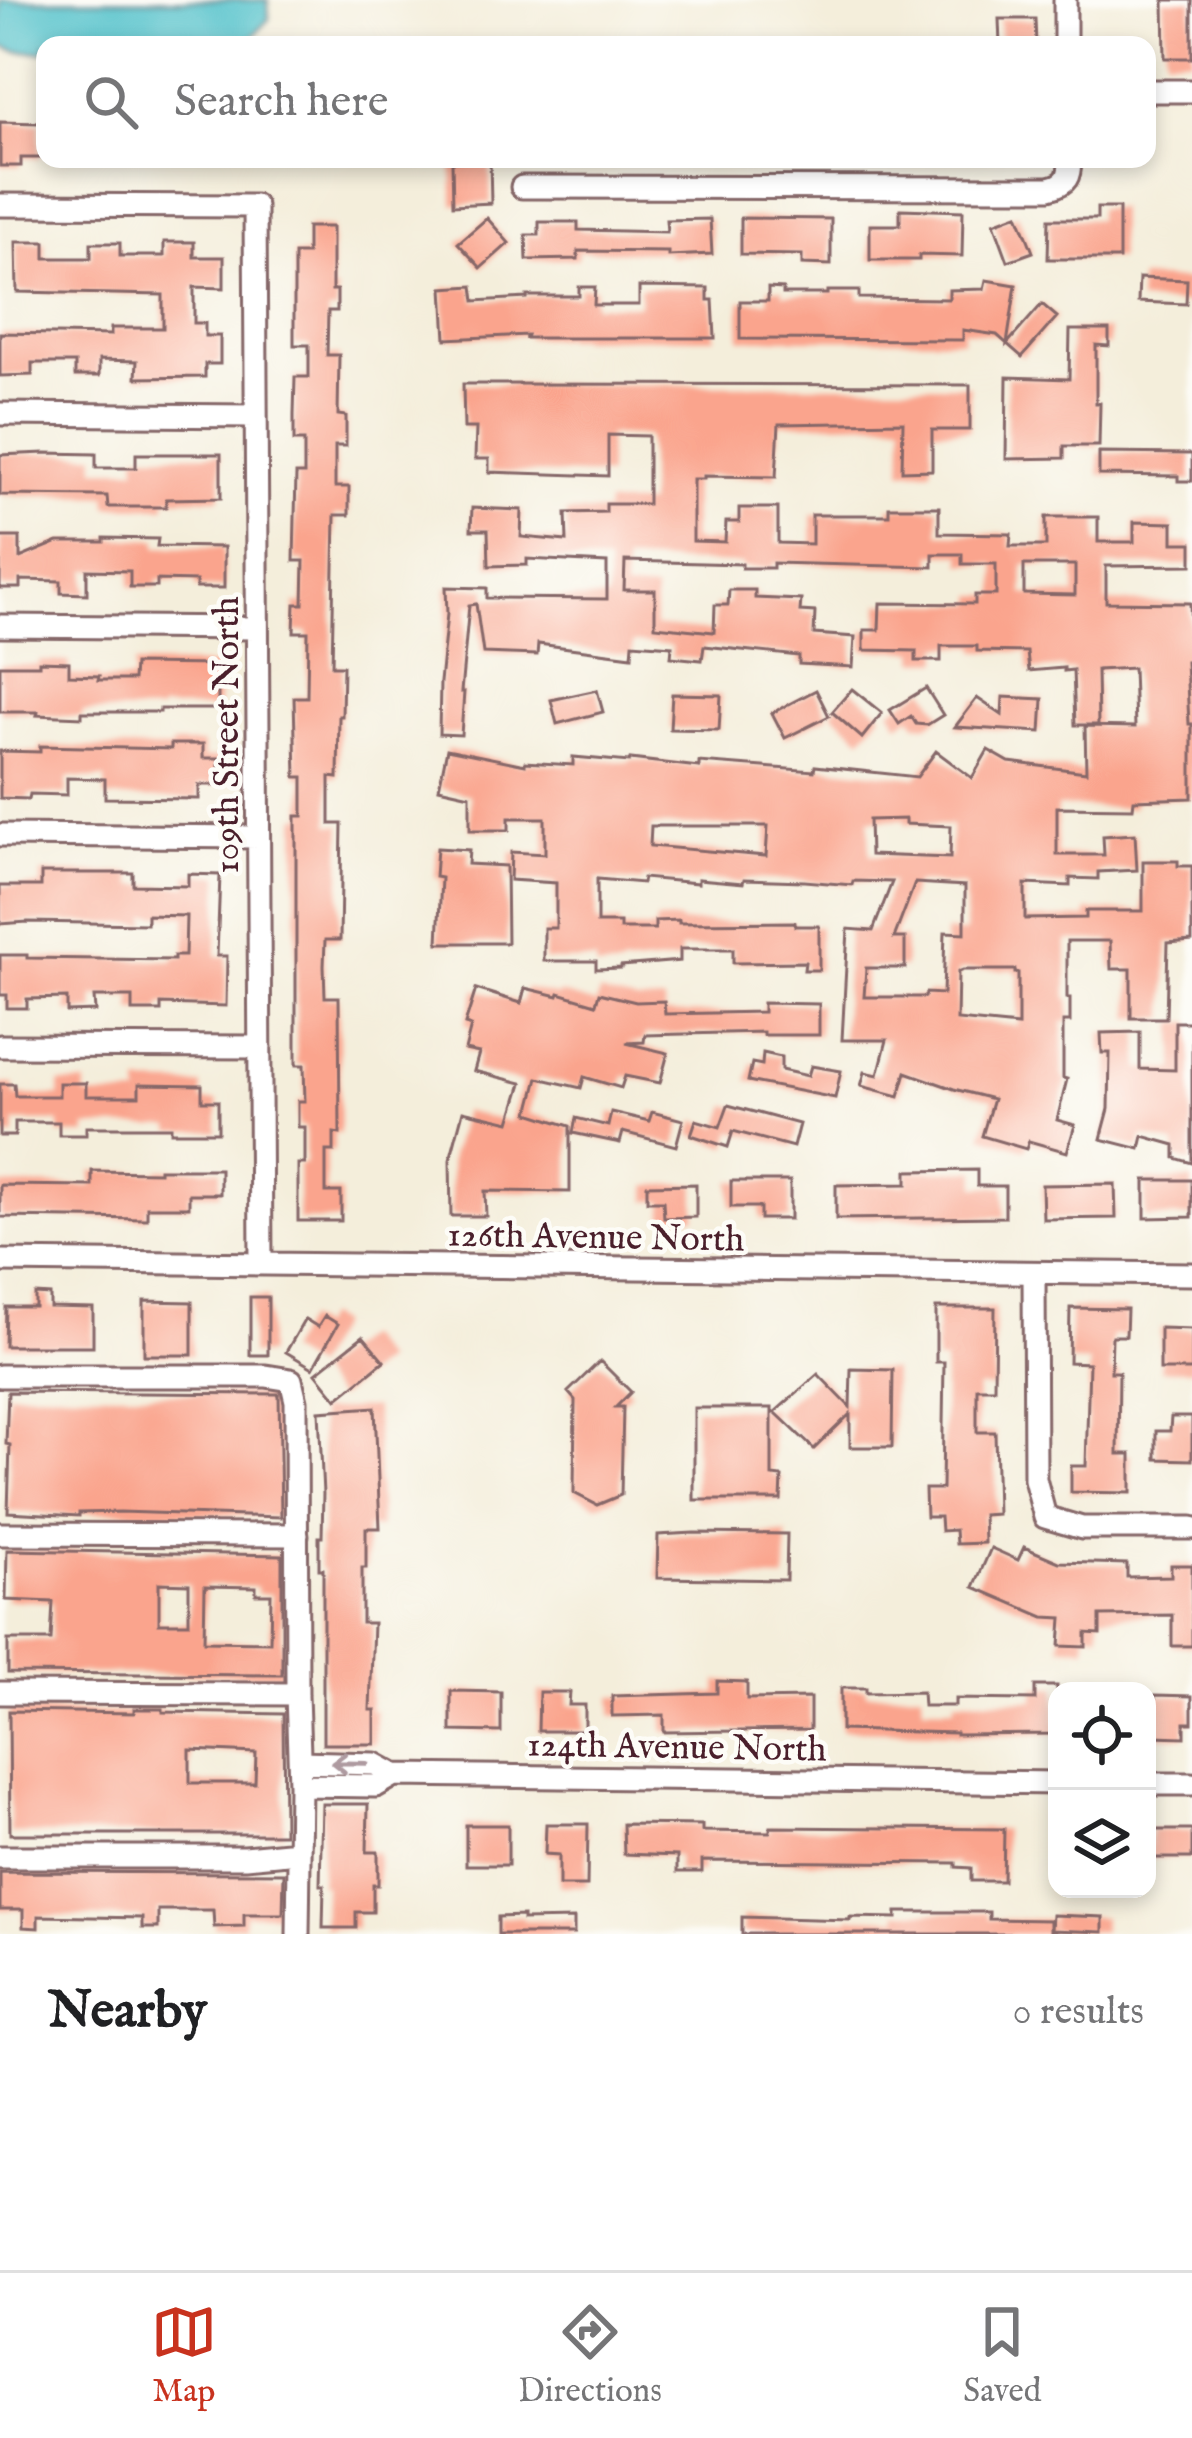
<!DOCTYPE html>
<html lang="en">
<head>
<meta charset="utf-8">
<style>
	:root { --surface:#fff; --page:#f6f6f6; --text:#202124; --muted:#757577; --line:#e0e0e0; --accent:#c8321e }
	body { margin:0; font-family:"IM FELL English",serif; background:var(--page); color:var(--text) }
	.controls { position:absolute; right:36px; bottom:36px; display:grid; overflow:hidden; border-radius:24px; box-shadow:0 6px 18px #0003 }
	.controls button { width:108px; height:108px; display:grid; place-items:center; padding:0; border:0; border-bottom:3px solid var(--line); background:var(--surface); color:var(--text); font:60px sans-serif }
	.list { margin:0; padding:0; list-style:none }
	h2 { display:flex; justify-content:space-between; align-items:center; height:156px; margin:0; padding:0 48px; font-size:51px }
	h2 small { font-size:39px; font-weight:400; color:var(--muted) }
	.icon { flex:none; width:66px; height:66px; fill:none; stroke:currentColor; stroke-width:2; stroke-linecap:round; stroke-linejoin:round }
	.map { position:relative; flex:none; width:1192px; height:1934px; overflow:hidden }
	.search { position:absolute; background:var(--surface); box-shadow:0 6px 18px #0003; left:36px; right:36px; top:36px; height:132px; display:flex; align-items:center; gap:30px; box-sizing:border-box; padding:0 42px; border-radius:24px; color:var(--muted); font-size:45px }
	.sheet { height:336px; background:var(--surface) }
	nav { display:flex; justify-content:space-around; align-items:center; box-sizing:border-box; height:168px; border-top:3px solid var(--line); background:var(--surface); font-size:33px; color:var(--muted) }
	nav a { display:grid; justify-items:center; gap:6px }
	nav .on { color:var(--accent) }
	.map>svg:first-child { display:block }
	.water { fill:#56c3cc; stroke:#50717c; stroke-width:3 }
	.building { fill:#faa48d; fill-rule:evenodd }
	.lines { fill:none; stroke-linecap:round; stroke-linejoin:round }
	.minor-casing { stroke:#866769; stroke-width:27 }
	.minor { stroke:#fff; stroke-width:21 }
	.oneway { stroke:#ae9aa0 }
	.labels { text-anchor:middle; stroke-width:9; stroke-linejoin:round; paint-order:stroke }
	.street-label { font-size:36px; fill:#4a1f2b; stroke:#fdfcf7 }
</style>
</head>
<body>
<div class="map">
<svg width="1192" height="1934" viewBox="0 0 1192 1934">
	<rect width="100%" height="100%" fill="#fdfcf7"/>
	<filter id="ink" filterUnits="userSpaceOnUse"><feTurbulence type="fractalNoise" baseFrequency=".00833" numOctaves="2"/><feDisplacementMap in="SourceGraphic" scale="24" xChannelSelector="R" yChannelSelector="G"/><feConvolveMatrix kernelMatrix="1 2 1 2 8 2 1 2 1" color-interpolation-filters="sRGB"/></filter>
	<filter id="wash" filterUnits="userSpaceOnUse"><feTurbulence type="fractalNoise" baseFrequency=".004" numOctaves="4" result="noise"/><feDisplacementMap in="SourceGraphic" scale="48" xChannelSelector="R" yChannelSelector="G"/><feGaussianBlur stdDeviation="2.7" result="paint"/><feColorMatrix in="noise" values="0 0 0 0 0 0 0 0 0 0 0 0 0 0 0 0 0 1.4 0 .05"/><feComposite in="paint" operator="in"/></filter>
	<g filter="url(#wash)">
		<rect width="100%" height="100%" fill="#f4eedb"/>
		<path class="water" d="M0,0h268l1,19 -23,24 -67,2 -76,-3 -58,3v7l-29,-1 -16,-5z"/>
		<g id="blocks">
			<path class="building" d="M1164,0h28v58h-27z
				M999,19h36l1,26h-36z
				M0,122l40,1v35h-19v8h-21z
				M490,160l1,43 -38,2 -1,-43z
				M1097,208h22v51h-71l1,-40h48z
				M900,209l63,2 -1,45 -43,-1v5h-49v-35h30z
				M1018,214l15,38 -25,9 -14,-38z
				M487,218l22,25 -28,25 -23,-25z
				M741,218l90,1v46l-29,-1v-9l-61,-1z
				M710,219l2,35 -44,2v-4l-90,-1v8l-51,1 -1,-25h13v-13h39v8l89,2 -1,-12z
				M307,227h25v63h5v21h-9l-1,44h12l-1,60 8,1v30h-11v41h14v28h-14l-3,151h11l-1,50h-3l-1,62 -8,-1v47h12l-2,116h-15l-1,26 1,31h14l1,137 -6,-1v18h-8v41h15v29h-43v-57h7v-37h-7v-26h7l-1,-36h-8v-249h7v-39h-7l-2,-80h13l1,-65h-14l1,-28h8l1,-43h-10l2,-87h8v-33h-10v-26l1,-38h14v-32h-15v-91h13z
				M16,242h29v16h46v-15h29v13h44v-14h30v15h30v31l-30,-1v36h11v13h15v28h-15v13l-69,1 1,-17 -38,-1v16h-24v-13h-43v12l-32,1v-43l111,2v-7h52v-33l-146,-3z
				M1139,278l48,2 -1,24 -48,-2z
				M986,280l30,5 -9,59 35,-40 15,13 -35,40 -25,-22 -34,-5v10l-223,-1v-38h28v-13l15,1v5h44v-3h32v7l90,1v-9l35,-1z
				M473,286l2,15 52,-3v-2h52v-9h16l-1,18h45v-18l69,1v12h5l2,38h-189l1,-3 -81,4 -3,-51z
				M1070,330h39v16l-13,-1v58h4l-1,43h-35v12l-58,1 1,-82 62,2z
				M463,384l507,1v45h-38v40l-30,1 1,-49 -124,2 -3,53 -72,-1v3h-11v62l32,1 1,-20h13v-14h39v35l34,1v-29h77v-8h50v26l72,1 -1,12h36v-29h52v25h36v-20l39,1v20h19v22l-86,1v36l84,1 2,59h-6l3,62h3v74l-58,2 -1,8 -76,-1v48h47l-1,-19 32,-2 2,36 -39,2v7l-28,-1v8l-45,-2v35l61,-1v-7h57v-50h35v5h14v75l-24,2 -2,75h-35v-49h-20l-1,-28h-43v57h3v24h-7v56l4,1 -10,41 18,5 -8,27 -38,-11 -3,8 -44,-13 11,-37 -39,-10 -48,-17 -7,24 -38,-10 4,-14 13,3 9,-35h-45l6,-111 25,2 19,-49 -39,-1 -1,4 -48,-4 -60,-2 -1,4 -45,-4v4l-55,-5 -1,5 -45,-4v44h23v6h35v-8l24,-1v3l116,-1v4h24v44h-15l1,-8 -72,1v-14h-53v12l-59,5v2l-25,1v-8h-52v-33h12v-45l-46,-3 1,-28 34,2v-36h-36v12h-39v-35l-31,-7 8,-39 78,16v-3l48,3v-8l56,5 1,-3 69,8v-5l115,9 1,-5 102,11 19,-26 36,27 16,-28 21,12 77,10 -1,-46 50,1 -2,-59 -36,2 1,55h-23l-2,-55 -9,1v-3l-35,3 -2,-19 -50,-1v-5h-36v15h-25v-10l-52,-1v-20h15l1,-27 95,1v-9h21v-31h-34v-10h-29v13l-160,-4v5h-31v-4l-117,-3 -1,29h31v36l59,6 1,-27h13l1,-15h26v8l46,2 -1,11 15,1 -1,22 41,3 -2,30 -54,-3v-8l-95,-10 -2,14 -31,-3 1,-11 -39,-3 -1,13 -94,-12 -1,11 -54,-2 -7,-49 -7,1 -8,87h3l-3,43 -22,-1 1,-52 7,-68 -1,-27 41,1v10l120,1v-36l-80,-4v6l-38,1 -1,-36h-17l1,-22 50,2 -1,27 46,4 -1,-28 40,-1v-8h42v-68l-40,-1v41l-119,-4v-13h-14l1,-31h-12zM1024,565h51v30l-51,-1zM905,819v5l46,2 -1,32 -80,-3 -1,-35zM651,826h117l-2,30 -116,-10zM915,883l50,3v47l-20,-1 -2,62 -17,-1 -1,4h-61l2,-29h39v-30h-11zM963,970h52v3h3v53l-61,-6 1,-48z
				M45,453l51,1v14h40v-14h85v44l-55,1v8h-58l-1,-11 -107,-1v-40z
				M1099,453l93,1v27h-14v-5l-79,-1z
				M0,537h20v21l38,-16h46v-4l54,1 -1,7 67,1v41h-28v-7l-39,-1v7h-27v-16l-43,-1v24l-26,-1v-12l-41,-1v8h-20z
				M39,661l30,1v13l30,1 -1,4h35l1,-16 84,1v44h-58v3h-78v5l-45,-2 1,-3h-38v-47h39z
				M926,688l17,27 -16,10 -11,-1 -5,-8 -12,8 -9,-14z
				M852,689l30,24 -20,25 -30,-26z
				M597,690l6,22 -46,12 -6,-24z
				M816,690l13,26 -44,22 -13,-25z
				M672,694l49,1 -2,35 -49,-1z
				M1003,697l40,2 -2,33 -86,-5 22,-29 25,17z
				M171,744h32v14h16v27h-20v14l-94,-1v-19l-38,-1v17l-37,-1 -1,5 -29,-1v-47l40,1v-6l131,3z
				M437,848l32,2 -1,14 38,2 1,77h-69l3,-65 -6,-1z
				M41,873h92v12l55,1v-12l32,1 -3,81h10l-1,50 -65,-2v7h-29v-14h-38l1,14 -28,1v-14l-40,1v9h-20v-13h-7v-40h27v3l147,2v-4h11l1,-40 -39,-1v9l-119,-2 -28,2v-38h41z
				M525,988l33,8 1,-3 37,11 3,-11 37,9 28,-1 1,13 98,-2v-9l56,1v31h-56v-3l-118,3 -1,7 -18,1 42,10 -8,30 -35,-7 -4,12 -37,-11 -3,11 -43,-10 -9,35 41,13v66l-85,-1 1,25h-35l-1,-56 13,-49 47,11 12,-39 -48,-12 5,-18 -14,-3 6,-24 -6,-2 11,-35 45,14z
				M1175,1022h17v141l-17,-5v-13l-32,-9 -3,13 -39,-10 8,-30 1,-56h-8l-1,-20 39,-1v37l35,1z
				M763,1053l18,4v13l27,6 3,-10 30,5 -6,27 -87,-17 4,-18 10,2z
				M59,1083h27v13h53v-12l63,1v16h16v31h-47v-5h-85v8h-27v-13h-44v14h-15v-52h14l1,12h44z
				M728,1105l71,19 -6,23 -60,-16 -5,16 -37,-12 5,-15 24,7z
				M611,1112l38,9 3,-9 31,8 -7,26 -53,-14 -3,11 -47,-10 3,-15 32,8z
				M159,1169h61v25h-31v13h-42v12l-147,-2v-32l92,1v-15l67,1z
				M977,1170v16h28v31l-169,2v-34l71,-1v-13z
				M1145,1180h47v37l-47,1z
				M731,1181h59v38h-30v-12h-29z
				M696,1184v33l-32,1 -1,-17h-16v-16z
				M1115,1184l1,34 -73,1 -1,-34z
				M35,1294l15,1v12l43,1v38h-88l1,-39h29z
				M250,1297h18v58h-18z
				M144,1301l48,1v53h-48z
				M936,1308h59l-1,80h-17v44h18l2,82 -14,1 1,28 -28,1 -1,-14 -14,1 -1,-14h-14l-1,-28h17l2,-127h-8z
				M1070,1308l57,1 -1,27h-14l-1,36h8l-1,82h13v39l-60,-1v-26h15l3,-103 -20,-1z
				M325,1316l13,8 -25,44 -27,-16 19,-33 13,8z
				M1160,1328l32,1v41h-32z
				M363,1336l21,25 -47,38 -21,-26z
				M600,1361l31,31 -15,15h7l-2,88 -24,10 -23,-12 1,-93 -7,-8z
				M851,1369l42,1 -1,77h-42v-33l-36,35 -39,-37 43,-38 32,33z
				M8,1392l271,2 2,123 -161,-5 -41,1v3l-71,-4 2,-67 -4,-1z
				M375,1407l5,121h-14v40h-4v55h11l-3,87h5v34h-52v-175h-4v-32h3l1,-43 -4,-83z
				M694,1408h78v68l10,1 -1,23h-87z
				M1171,1417h21v43l-36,-1v-28h14z
				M694,1533l93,1 -1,46 -129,-2 1,-43z
				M1024,1547l35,15 68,2v13l44,-1v-11h21v81h-20v-31l-72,1v18l-14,-1v14l-26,-1 2,-28 -18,-1 -70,-30 17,-39 27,12z
				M7,1550l275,5v120l-274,-2v-33h43l2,-38 -47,-2zM159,1583l30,1v39h-30zM205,1586l51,1v7h15l-1,48 -66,-1z
				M717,1681l30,1v17l63,-1v32l-146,2v-17l-52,1v-20l105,-3z
				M1035,1686h22v48l-101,1v-2l-115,-3v-42h25v5l56,-1 1,14h32v-7l80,1z
				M451,1691l50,1v40l-50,-1z
				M539,1692h31l-1,13h16v26h-47z
				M1155,1695l37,1v27h-7v14l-31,-1z
				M134,1709h29v3l120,2 1,120h-274l-1,-123 125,2zM190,1750l66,3 -1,30h-65z
				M322,1804h46l-1,48h11v33h-5v27h-17v16h-33l1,-43h-4z
				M546,1824h42l-1,62h-28v-31l-14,-1z
				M623,1824l79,1v6l68,1v-5l234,2 -1,52h-32v-13l-15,-1v-4l-254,-2v11h-25v-16l-53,-2z
				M466,1825h42v40h-42z
				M1150,1830h42v28h-42z
				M0,1872l284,1 -1,41h-39v12l-30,1 -1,-17h-55v18h-16v-10l-104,-2v12l-15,-1v-17h-23z
				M897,1912h92v7l61,1v14h-308v-17l108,3v-3l47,1z
				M1052,1915l51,2v15l-52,-2z
				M523,1916v4l51,-1v15h-76v-17z"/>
		</g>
	</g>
	<g filter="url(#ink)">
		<use href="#blocks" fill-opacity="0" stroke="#866769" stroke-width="3"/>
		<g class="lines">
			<g class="minor-casing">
				<path id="minor" d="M1065,45v-45
					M1147,91h45
					M522,187l527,1c18,-4 21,-11 21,-29
					M0,205l255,1 6,1057
					M0,414l256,2
					M0,626l257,2
					M0,835l258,2
					M0,1046l260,1
					M0,1261l1192,13
					M1034,1274l1,205 10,38 37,11h110
					M0,1376h266l25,4 5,21 1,293 3,91 -2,149
					M0,1534l297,1
					M0,1693l297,1
					M300,1762l75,2 20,11
					M1147,1784h45
					M300,1785l76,1 19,-11 662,8
					M0,1857h245l53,-5"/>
			</g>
			<use href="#minor" class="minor"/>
		</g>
		<defs><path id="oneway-shaft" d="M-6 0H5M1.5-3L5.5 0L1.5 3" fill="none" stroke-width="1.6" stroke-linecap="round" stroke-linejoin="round" transform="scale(3)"/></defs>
		<use class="oneway" href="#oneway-shaft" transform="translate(349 1763) rotate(-179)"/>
	</g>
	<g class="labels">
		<g class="street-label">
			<text transform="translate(225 735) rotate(-90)" y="13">109th Street North</text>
			<text transform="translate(596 1235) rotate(1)" y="13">126th Avenue North</text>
			<text transform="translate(677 1745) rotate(1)" y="13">124th Avenue North</text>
		</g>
	</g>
</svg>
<div class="controls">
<button><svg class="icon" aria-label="locate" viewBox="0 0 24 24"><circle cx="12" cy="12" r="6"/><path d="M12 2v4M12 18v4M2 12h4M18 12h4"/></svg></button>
<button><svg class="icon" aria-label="layers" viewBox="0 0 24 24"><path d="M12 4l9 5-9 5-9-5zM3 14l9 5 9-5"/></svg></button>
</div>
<div class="search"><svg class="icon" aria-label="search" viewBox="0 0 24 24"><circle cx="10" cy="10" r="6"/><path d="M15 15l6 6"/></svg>Search here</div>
</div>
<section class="sheet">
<h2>Nearby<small>0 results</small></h2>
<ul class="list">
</ul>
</section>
<nav>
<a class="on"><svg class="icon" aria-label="map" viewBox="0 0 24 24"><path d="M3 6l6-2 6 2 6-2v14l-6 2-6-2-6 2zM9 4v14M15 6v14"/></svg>Map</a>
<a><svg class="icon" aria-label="directions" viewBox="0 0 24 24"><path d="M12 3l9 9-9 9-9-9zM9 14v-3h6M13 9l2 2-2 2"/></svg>Directions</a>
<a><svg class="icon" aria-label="saved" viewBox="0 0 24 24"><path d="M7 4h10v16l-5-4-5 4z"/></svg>Saved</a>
</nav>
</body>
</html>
